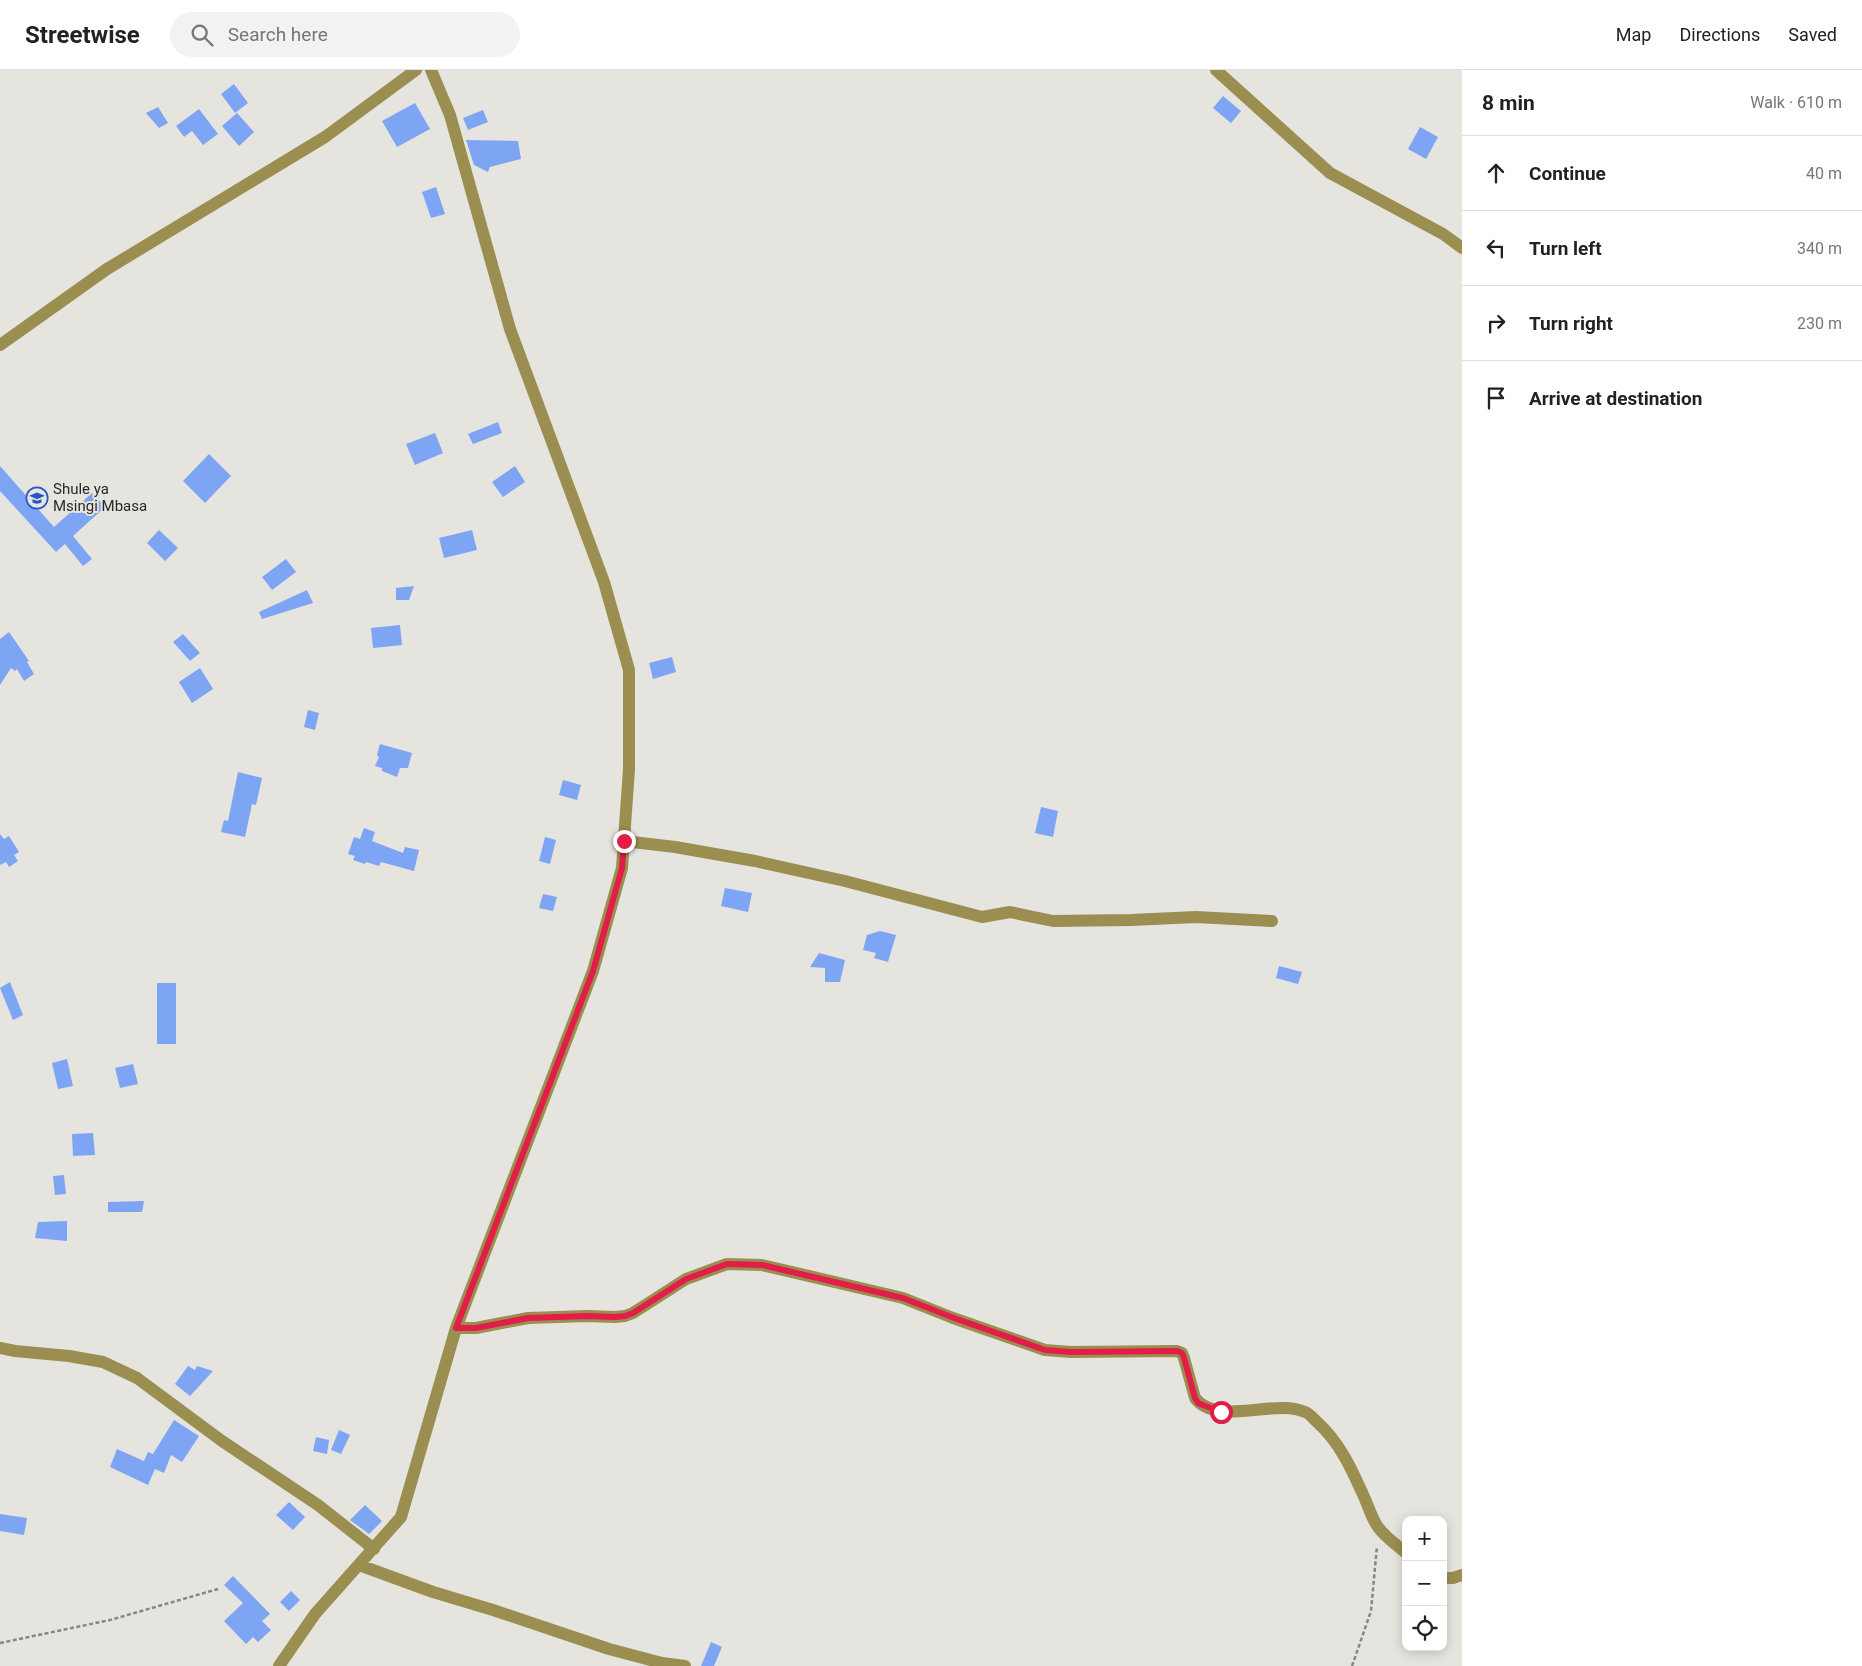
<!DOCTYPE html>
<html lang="en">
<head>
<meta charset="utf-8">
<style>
	:root { --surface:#fff; --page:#f2f2f2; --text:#222; --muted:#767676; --line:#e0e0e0 }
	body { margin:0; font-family:Roboto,sans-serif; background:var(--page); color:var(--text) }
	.controls { position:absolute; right:15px; bottom:15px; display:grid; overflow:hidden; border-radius:10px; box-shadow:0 2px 12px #0003 }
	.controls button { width:45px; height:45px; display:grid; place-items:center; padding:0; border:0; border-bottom:1px solid var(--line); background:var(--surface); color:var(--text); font:25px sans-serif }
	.stop { position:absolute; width:15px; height:15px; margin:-11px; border:4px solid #e11d48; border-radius:50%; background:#fff }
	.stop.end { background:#e11d48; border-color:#fff; box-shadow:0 1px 5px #0008 }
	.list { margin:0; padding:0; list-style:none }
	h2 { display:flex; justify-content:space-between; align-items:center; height:65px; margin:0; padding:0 20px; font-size:21px }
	h2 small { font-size:16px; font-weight:400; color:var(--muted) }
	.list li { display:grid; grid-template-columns:32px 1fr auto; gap:15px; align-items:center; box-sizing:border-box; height:75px; padding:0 20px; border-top:1px solid var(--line) }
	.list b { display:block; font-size:19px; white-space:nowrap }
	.list em { font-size:16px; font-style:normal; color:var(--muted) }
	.icon { flex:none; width:28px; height:28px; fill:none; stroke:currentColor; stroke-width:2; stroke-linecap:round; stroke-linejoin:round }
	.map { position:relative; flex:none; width:1462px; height:1596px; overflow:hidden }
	header { display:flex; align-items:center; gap:30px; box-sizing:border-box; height:70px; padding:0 25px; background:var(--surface); border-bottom:1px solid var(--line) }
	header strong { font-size:24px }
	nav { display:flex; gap:28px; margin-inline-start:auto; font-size:18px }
	.search { width:350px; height:45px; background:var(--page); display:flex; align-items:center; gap:12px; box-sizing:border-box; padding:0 18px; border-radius:28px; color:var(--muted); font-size:19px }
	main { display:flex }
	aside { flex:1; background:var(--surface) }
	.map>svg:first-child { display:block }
	.building { fill:#7ea5f4 }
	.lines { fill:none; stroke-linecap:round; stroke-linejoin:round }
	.path { stroke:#878682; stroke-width:2.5; stroke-dasharray:4 2.5; stroke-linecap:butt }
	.minor { stroke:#9b8e51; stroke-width:12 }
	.route { stroke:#e11d48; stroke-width:6 }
	.labels { text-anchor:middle; stroke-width:4; stroke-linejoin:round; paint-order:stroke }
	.poi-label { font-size:15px; fill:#292826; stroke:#e5e4de; text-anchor:start }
</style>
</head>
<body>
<header>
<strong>Streetwise</strong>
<div class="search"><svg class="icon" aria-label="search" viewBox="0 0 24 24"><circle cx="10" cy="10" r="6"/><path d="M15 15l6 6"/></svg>Search here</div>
<nav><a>Map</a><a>Directions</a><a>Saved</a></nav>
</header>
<main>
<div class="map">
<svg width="1462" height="1596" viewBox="0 0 1462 1596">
	<rect width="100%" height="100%" fill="#e5e4de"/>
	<path class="building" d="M234,14l14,19 -13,10 -14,-19z
		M1223,26l18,15 -10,12 -18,-15z
		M415,33l15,26 -33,18 -15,-26z
		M158,37l10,16 -9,5 -13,-15z
		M199,39l19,25 -15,11 -11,-14 -8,6 -8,-11z
		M483,40l5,12 -20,8 -5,-12z
		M237,43l17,19 -15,14 -17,-20z
		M1420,57l18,10 -12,22 -18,-10z
		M466,70l52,1 3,18 -31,8 -2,5 -14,-7z
		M436,117l9,27 -14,4 -9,-26z
		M498,352l4,11 -29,11 -5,-10z
		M435,363l8,20 -28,12 -9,-21z
		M209,384l22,22 -26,27 -22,-22z
		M0,396l54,61 38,-34 13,14 -32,29 19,23 -9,7 -18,-22 -9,8 -56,-61z
		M515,396l10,16 -22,15 -11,-15z
		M159,460l19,18 -13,13 -18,-18z
		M472,460l5,20 -33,8 -5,-20z
		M286,489l10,13 -24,18 -10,-13z
		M414,516l-5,14h-13v-12z
		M307,520l6,13 -51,16 -3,-7z
		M400,555l2,20 -29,3 -2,-20z
		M9,562l20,29 -2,1 7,12 -10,7 -7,-12 -2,2 -4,-3 -11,17v-46z
		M183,564l17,19 -10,8 -17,-19z
		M672,587l4,15 -23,7 -4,-16z
		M200,598l13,21 -21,14 -13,-21z
		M308,640l11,3 -4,17 -11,-3z
		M380,674l32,9 -4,15h-8l-3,9 -15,-6v-3l-7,-2 4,-9 -2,-2z
		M238,702l24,6 -6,27 -4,-1 -7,33 -24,-5 3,-12 4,1z
		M563,710l18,5 -4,15 -18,-5z
		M1041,737l17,4 -5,26 -18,-4z
		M364,758l11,4 -3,9 31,12 2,-6 14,3 -5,21 -33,-9 -2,4 -13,-4 -1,2 -12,-4 2,-4 -7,-2 6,-17 6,2z
		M0,764l4,5 5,-3 10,16 -5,3 4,6 -9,6 -3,-5 -6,3z
		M545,767l11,3 -6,24 -11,-3z
		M725,818l27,5 -4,19 -27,-6z
		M543,824l14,3 -4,14 -14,-3z
		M880,861l16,4 -8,27 -14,-4 2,-5 -13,-3 4,-15z
		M819,883l26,7 -5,22h-15v-14l-15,-1z
		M1279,896l23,6 -4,12 -22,-6z
		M10,912l13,33 -10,5 -13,-32z
		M157,913h19v61h-19z
		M67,989l6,27 -15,3 -6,-26z
		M133,994l5,20 -18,4 -5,-20z
		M93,1063l2,22 -22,1 -1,-22z
		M64,1105l2,19 -11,1 -2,-19z
		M144,1131l-2,11h-34v-10z
		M67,1151v20l-32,-3 3,-16z
		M188,1296l7,4 2,-4 16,5 -23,25 -15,-12z
		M174,1350l25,16 -17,26 -11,-7 -7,18 -9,-4 -7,16 -38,-18 7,-18 27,12 4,-9 5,2z
		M339,1360l11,5 -9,19 -10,-4z
		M316,1367l13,3 -2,14 -14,-3z
		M289,1432l16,15 -12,13 -17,-15z
		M365,1435l17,16 -13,13 -19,-14z
		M0,1444l27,4 -3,17 -24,-4z
		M233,1506l37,38 -8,7 9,9 -13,12 -5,-5 -7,7 -22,-23 19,-18 -19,-18z
		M291,1521l9,9 -11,11 -9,-9z
		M711,1572l11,5 -8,19h-13z"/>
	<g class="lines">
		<path class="path" d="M0,1573l110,-23 108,-31
			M1352,1596l19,-55 6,-65"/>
		<path class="minor" d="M1216,0l114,103 113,61 19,14
			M0,275l107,-76 218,-132 91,-67
			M624,771l51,6 80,14 90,20 137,36 28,-5 43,9 78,-1 65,-3 76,4
			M456,1258h20l52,-10 59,-2 28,1 10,-1 8,-3 53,-34 41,-15 35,1 141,33 50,20 92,32 26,2 106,-1 5,2 2,5 11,40c22,29 81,0 110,14 4,1 9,7 12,10 23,20 36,50 48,77 4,9 7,20 13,28 7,10 19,18 28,26
			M0,1278l15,3 54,5 34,6 34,16 85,63 96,64 56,44
			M359,1495l74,27 60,18 116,39 53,14 23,3
			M1443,1508h10l9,-3
			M279,1596l36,-52 86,-97 55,-189 137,-357 29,-103 7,-99v-99l-25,-88 -94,-253 -60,-214 -19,-45"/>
	</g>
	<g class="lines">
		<path class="route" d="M624,771l-2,27 -29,103 -137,357h20l52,-10 59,-2 28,1 10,-1 8,-3 53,-34 41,-15 35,1 141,33 51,20 91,32 26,2 106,-1 5,2 2,5 11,40 3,5 23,9"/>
	</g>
	<defs>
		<g id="school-ring" transform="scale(1.125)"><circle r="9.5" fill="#e5e4de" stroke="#2756c4" stroke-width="1.5"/><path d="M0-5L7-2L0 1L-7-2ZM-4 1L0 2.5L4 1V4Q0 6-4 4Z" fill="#2756c4"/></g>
	</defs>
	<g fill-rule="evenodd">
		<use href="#school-ring" x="37" y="428"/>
	</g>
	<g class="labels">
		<g class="poi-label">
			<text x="53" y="424">Shule ya<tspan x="53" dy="17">Msingi Mbasa</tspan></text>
		</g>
	</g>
</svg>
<div class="controls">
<button>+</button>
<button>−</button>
<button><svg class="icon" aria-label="locate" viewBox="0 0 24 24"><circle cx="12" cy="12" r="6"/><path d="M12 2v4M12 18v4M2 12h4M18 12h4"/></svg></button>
</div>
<div class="stop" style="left:1221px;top:1342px"></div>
<div class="stop end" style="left:624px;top:771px"></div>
</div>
<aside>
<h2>8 min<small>Walk · 610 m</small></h2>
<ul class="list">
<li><svg class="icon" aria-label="ahead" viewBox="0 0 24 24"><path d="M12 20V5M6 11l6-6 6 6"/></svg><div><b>Continue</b></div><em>40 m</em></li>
<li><svg class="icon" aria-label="left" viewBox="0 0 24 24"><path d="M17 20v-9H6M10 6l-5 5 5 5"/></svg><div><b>Turn left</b></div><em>340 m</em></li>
<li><svg class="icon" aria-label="right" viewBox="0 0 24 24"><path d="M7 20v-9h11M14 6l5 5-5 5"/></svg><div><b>Turn right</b></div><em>230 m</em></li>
<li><svg class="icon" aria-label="arrive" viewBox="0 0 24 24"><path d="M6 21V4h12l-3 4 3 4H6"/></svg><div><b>Arrive at destination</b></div></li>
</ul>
</aside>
</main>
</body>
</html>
